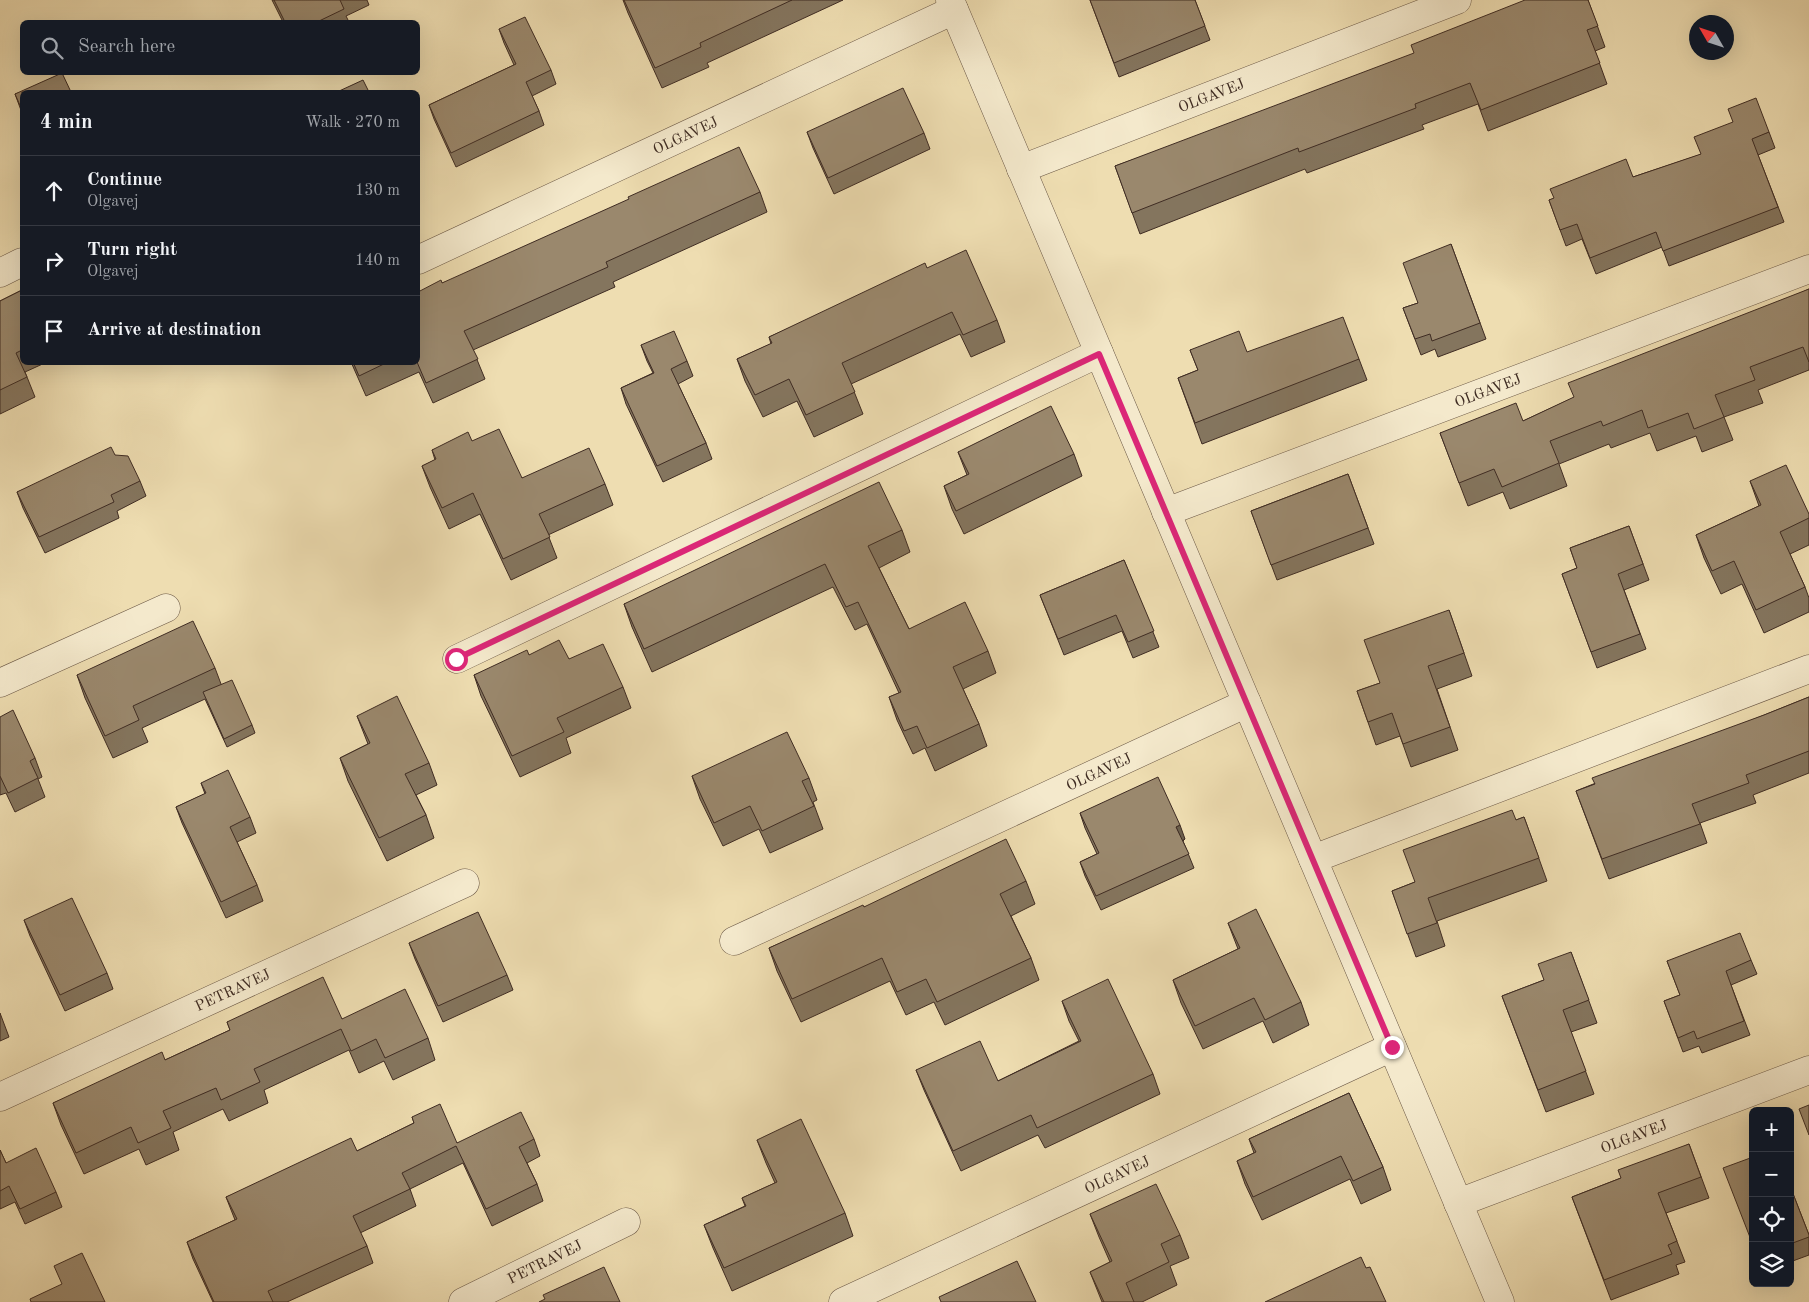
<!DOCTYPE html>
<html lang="en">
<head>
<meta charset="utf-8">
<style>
	:root { --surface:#171b24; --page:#20242c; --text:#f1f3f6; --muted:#9ea1a6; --line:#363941 }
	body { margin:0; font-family:"Old Standard TT",serif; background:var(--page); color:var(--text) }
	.controls { position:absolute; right:15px; bottom:15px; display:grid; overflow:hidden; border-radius:8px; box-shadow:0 5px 20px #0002 }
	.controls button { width:45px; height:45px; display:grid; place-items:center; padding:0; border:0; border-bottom:1px solid var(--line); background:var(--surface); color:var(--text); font:25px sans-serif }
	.compass { position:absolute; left:1689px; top:15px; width:45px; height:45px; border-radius:50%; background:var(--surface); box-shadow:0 5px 20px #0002; rotate:309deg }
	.stop { position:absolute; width:15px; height:15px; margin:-11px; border:4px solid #db2777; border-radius:50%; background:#fff }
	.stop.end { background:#db2777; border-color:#fff; box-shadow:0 1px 5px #0008 }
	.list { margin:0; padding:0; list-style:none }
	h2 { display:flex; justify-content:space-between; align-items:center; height:65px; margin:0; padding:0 20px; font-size:21px }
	h2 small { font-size:16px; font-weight:400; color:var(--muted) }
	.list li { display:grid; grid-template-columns:32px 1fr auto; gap:15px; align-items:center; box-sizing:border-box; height:70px; padding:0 20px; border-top:1px solid var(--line) }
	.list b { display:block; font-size:19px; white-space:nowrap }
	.list p { margin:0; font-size:16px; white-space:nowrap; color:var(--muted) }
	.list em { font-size:16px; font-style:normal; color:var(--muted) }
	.icon { flex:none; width:28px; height:28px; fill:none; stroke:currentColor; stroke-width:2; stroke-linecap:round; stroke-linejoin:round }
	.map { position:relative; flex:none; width:1809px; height:1302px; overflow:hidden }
	.search { position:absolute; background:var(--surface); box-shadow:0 5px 20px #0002; left:20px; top:20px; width:400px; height:55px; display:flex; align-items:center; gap:12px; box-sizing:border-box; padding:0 18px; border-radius:8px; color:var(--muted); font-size:19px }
	.panel { position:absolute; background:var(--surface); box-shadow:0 5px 20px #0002; left:20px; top:90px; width:400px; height:275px; border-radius:8px }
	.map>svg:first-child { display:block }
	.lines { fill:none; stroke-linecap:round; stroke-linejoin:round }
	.minor-casing { stroke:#6b5846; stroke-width:29 }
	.minor { stroke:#f4e9cc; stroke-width:28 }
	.wall { fill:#84755e; stroke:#3f2c23 }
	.shaded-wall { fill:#6c5f4c; stroke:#3f2c23 }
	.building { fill:#9a886d; stroke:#3f2c23 }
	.route { stroke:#db2777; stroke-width:6 }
	.labels { text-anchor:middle; stroke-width:4.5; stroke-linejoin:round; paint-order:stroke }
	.street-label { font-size:15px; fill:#3f2c23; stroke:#f4e9cc }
</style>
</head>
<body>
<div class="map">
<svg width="1809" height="1302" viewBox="0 0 1809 1302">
	<rect width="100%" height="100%" fill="#eeddb1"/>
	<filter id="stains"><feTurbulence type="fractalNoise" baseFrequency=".004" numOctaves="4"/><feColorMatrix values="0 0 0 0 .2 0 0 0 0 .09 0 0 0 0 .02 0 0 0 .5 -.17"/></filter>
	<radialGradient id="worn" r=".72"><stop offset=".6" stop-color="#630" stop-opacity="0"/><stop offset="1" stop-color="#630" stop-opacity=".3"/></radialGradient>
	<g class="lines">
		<g class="minor-casing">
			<g id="minor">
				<path d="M950,0l550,1302"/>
				<path id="s1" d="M1021,169l436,-169"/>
				<path id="s2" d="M418,260l536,-250"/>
				<path d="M0,273l22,-11"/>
				<path id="s3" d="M1166,512l643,-243"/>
				<path d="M457,659l642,-306"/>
				<path d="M0,683l166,-75"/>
				<path d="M1313,859l496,-190"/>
				<path id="s4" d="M734,941l513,-238"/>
				<path id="s5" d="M0,1097l465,-214"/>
				<path id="s6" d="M1458,1203l351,-133"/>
				<path id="s7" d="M463,1302l163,-80"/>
				<path id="s8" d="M843,1302l549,-255"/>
			</g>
		</g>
		<use href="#minor" class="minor"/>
	</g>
	<path class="wall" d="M272,0h95l2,5 -23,11 3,6h-66z
		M623,0h220l-136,63 2,4 -47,21 -34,-75z
		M1090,0h105l15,40 -91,37z
		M1588,0l17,47 -10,4 12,33 -119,47 -10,-27 -56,21 2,4 -117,44 -2,-4 -165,65 -25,-68z
		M499,29l52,41 5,14 -24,12 7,15 5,14 -88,42 -22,-48 -5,-14 85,-40 -10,-22z
		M22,92v21l-7,-19z
		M807,132l117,1 6,16 -96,45 -21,-46z
		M1769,132l6,16 -17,7 26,67 -115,44 -7,-19 -66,27 -14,-35 -16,7 -17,-46 84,-23z
		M760,192l7,20 -154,70 2,5 -142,63 12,29 -52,24 -14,-31 -53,24 -15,-34h67l24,-79z
		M1451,244l35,95 -48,18 -3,-8 -14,6 -18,-47 15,-5z
		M927,268l70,52 8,22 -34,15 -11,-23 -109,50 12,30 -49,23 -17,-36 -34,16 -18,-36 -8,-22 34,-15 -2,-7z
		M1809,289v81l-51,20 5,13 -39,14 9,23 -31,12 -6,-16 -39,15 -7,-18 -39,15 -2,-4 -50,20 8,22 -57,23 -7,-17 -35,14 -28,-73 83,-12z
		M22,290v72h25l-22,10 10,25 -35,17v-113z
		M641,345l46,16 6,15 -15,8 28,59 6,16 -49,23 -37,-78 -5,-16 32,-15 -6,-12z
		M1190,350l169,9 8,21 -165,64 -24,-66 20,-8z
		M472,441l50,37 83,6 8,21 -65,30 9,23 -46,22 -31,-66 -31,15 -19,-42 -8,-21 13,-6 -3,-10z
		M958,452l116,2 8,22 -118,58 -12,-25 -8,-23 23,-11z
		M115,455l25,26 6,15 -29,15 2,7 -74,35 -22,-45 -6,-16z
		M1348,474l26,70 -97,36 -26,-69z
		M1750,481l59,33v31l-19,9 15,33 4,11v14l-45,21 -22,-49 -21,10 -17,-36 -8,-23 63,-29z
		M1629,526l20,54 -25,10 22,59 -49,19 -35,-94 15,-6 -7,-20z
		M902,530l8,22 -31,16 30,61 79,22 8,22 -33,16 16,35 8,22 -52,25 -10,-23 -12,6 -16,-34 -8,-23 10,-4 -32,-69 -12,6 -22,-43 -181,85 -20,-45 -8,-23z
		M1124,560l35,87 -26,11 -11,-27 -58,24 -24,-60z
		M1449,610l23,66 -35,13 21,61 -47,17 -11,-31 -24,9 -19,-54 23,-8z
		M529,655l40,4 54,28 8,21 -65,30 5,15 -51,24 -39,-81 -7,-21z
		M215,668l6,16 31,41 3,8 -28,14 -22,-48 -63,29 6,14 -35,16 -28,-60 -8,-23z
		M1809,697v76l-56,22 3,8 -56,20 7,20 -98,36 -33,-88z
		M357,716l72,47 8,22 -21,10 10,20 8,23 -47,23 -39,-80 -8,-23 28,-14z
		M0,717l35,41 7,19 -4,2 7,18 -30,15 -9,-19 -6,2z
		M692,776l117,2 8,22 -4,2 10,27 -53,24 -11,-24 -36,17 -23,-47z
		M201,783l49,34 6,16 -19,9 20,43 6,16 -37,17 -44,-95 -6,-16 29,-13z
		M1080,813l105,26 -2,2 11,27 -93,42 -16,-34 -5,-14 17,-8 -12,-26z
		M1524,817l23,64 -110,40 8,25 -29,11 -24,-66 23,-9 101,-62z
		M1026,881l9,23 -24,12 20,42 8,22 -94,45 -11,-23 -28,13 -16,-34 -89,41 -24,-51 -8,-23 95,-41z
		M24,920l83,53 6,16 -48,22 -35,-75z
		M1228,923l73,79 8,23 -36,18 -10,-22 -60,28 -22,-46 -8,-23 65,-31z
		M409,943l98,32 6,15 -70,32 -28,-63z
		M1571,952l26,71 -26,9 23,62 -48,18 -44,-116 42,-16z
		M1751,960l6,14 -26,11 19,50 -48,18 -3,-7 -16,6 -19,-51 16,-6 -13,-34z
		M1062,1001l91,73 7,20 -115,54 -7,-13 -77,36 -37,-81 -8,-20 82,11 81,-40 -10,-20z
		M0,1013l9,24 -9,4z
		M342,1019l86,19 7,22 -42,20 -9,-19 -25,12 -10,-23 -85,40 4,13 -39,18 -6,-12 -50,23 6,18 -33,15 -7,-16 -55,25 -23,-49 -8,-22 112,-43 65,-30 -3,-8z
		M1349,1093l34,74 8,23 -30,14 -11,-25 -88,41 -17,-36 -8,-23 17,-8 -5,-14z
		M412,1117l45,26 77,-4 6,17 -13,7 10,21 6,17 -51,25 -29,-63 -53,26 6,17 -56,27 7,13 6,17 -86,39h-74l-20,-43 -6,-17 48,-22 -9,-23 131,-46 57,-28z
		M757,1140l88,73 8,23 -121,55 -19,-43 -9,-23 41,-19 -3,-8 33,-15 -9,-20z
		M1689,1144l20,54 -43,15 19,49 -9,3 3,9 -68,26 -39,-103 49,-19z
		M0,1150l6,13 50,29 6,15 -37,17 -10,-22 -15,7z
		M1790,1186l19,49v20l-19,7z
		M1090,1214l90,21 9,23 -19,8 7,19 -35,17h-40l-12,-30 20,-10 -11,-25z"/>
	<path class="shaded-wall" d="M1180,825l5,14 -3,2 -6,-14z"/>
	<path class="building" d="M274,0h66l4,9 -27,13h-32z
		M624,0h168l-92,43 1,4 -46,21z
		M1090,0h105l10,26 -91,37z
		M1525,0h63l10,26 -11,4 13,33 -119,47 -11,-27 -55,21 1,4 -117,44 -1,-4 -166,65 -17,-47 299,-113 -3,-8z
		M525,17l26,53 -25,12 13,29 -88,42 -22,-48 87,-41 -17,-35z
		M62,73l9,19h-49v18l-7,-16z
		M363,80l6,12h-32z
		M903,88l21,45 -96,45 -21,-46z
		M1756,98l13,34 -17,7 26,68 -115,44 -7,-19 -66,26 -13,-34 -17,6 -11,-30 5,-2 -4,-9 76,-30 7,18 68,-23 -7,-17 39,-15 -5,-13z
		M739,147l21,45 -154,70 2,5 -144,64 14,28 -52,24 -9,-21h1v-70l23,-12 1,3 187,-84 -1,-2z
		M1451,244l29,79 -48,18 -2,-7 -15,5 -12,-31 15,-5 -15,-40z
		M966,250l31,70 -34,15 -11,-23 -110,51 13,29 -49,23 -17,-36 -34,16 -18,-36 35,-16 -3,-6 156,-74 2,5z
		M1809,289v73l-6,-15 -53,20 5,13 -40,15 9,22 -30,12 -6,-16 -40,15 -6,-18 -39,16 -2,-5 -51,20 9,22 -57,24 -8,-18 -35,14 -19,-50 76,-30 7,18 51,-24 -6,-14z
		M22,290v60l-6,3 11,24 -27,13v-89z
		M1343,317l16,42 -164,64 -17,-45 20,-8 -8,-20 49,-19 8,21z
		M674,331l13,30 -16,8 35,74 -49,23 -36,-78 33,-15 -13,-28z
		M353,362h35l-29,14z
		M1051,406l23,48 -118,57 -12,-25 25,-12 -11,-22z
		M499,429l23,49 67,-30 16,36 -66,30 11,23 -47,22 -30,-66 -31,15 -20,-42 14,-7 -4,-9 36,-18 4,9z
		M111,447l4,8 13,1 12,25 -29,14 3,7 -75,35 -22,-45z
		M1786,465l23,49v4l-29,14 25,55 -49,23 -22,-49 -22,10 -16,-36 65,-30 -11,-24z
		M1348,474l20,54 -97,37 -20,-54z
		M879,482l23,48 -34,16 41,83 56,-27 23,49 -35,16 26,57 -52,24 -10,-22 -13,5 -15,-34 12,-5 -43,-90 -12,5 -21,-43 -181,85 -20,-45z
		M1629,526l14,38 -25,10 22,60 -49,18 -29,-78 15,-6 -7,-20z
		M1124,560l30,71 -26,11 -12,-27 -58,24 -18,-44z
		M1449,610l15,43 -36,13 22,61 -47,17 -11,-31 -24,9 -11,-31 23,-8 -16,-43z
		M193,621l22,47 -82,38 6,14 -34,16 -28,-61z
		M559,640l10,19 34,-15 20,43 -66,31 7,14 -52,24 -38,-81 53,-25 2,5z
		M232,680l20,45 -28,14 -21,-47z
		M397,696l32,67 -24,11 21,41 -47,23 -39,-80 30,-15 -13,-27z
		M1809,697v54l-63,24 3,8 -57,21 8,20 -98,35 -26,-68 19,-7 -3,-6 172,-63z
		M13,710l22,48 -5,3 8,17 -30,15 -8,-17v-59z
		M787,732l22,46 -7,3 12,25 -52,25 -12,-25 -36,17 -22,-47z
		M228,770l22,47 -20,10 27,58 -36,17 -45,-95 30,-14 -5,-10z
		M1158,777l22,48 -4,2 13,27 -93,42 -16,-34 19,-9 -19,-40z
		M1512,810l4,10 8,-3 15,41 -111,40 9,25 -30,11 -15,-43 23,-9 -12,-32z
		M1006,839l20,42 -26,13 31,64 -94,44 -11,-23 -29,13 -15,-34 -90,41 -23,-51 94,-43 1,2z
		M72,898l35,75 -47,22 -36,-75z
		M1256,909l45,93 -36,18 -11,-22 -59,28 -22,-46 67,-32 -12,-25z
		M478,912l29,63 -69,31 -29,-63z
		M1740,933l11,27 -25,11 18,50 -47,18 -3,-8 -16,7 -14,-37 16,-6 -13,-34z
		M1571,952l18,48 -26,10 23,61 -48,19 -36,-94 42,-16 -6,-16z
		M323,977l19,42 63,-30 23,49 -43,20 -9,-19 -25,12 -10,-22 -87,40 6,13 -39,18 -5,-12 -53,23 8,17 -33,15 -7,-16 -55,26 -23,-50 109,-51 3,8 65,-30 -3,-8z
		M1108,979l45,95 -116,54 -6,-13 -78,36 -37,-81 64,-29 18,40 83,-40 -19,-40z
		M1349,1093l34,74 -30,14 -12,-25 -88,41 -16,-36 19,-9 -7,-13z
		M440,1104l17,39 64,-31 13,27 -15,8 18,37 -51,25 -30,-63 -54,27 8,16 -57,27 14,30 -99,45 5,11h-59l-27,-60 50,-23 -11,-22 125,-59 6,13 57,-28 -2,-6z
		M1809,1105v30l-10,-26z
		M801,1119l44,94 -121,55 -20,-43 42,-19 -4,-8 35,-16 -20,-42z
		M1689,1144l12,33 -43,16 19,48 -9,4 4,9 -68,26 -32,-83 49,-19 -3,-8z
		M36,1148l20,44 -36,17 -11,-23 -9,5v-41l6,13z
		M1753,1157v88l-30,-77z
		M1156,1184l24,51 -19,9 8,18 -43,21 8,19h-30l-14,-30 22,-11 -22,-47z
		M1790,1186l19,49v2l-19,7z
		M82,1253l23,49h-74l-1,-3 32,-15 -8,-18z
		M1361,1257l5,11 4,-1 16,35h-121z
		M1017,1261l19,41h-95l-2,-5z
		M604,1267l16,35h-81l6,-3 -2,-4z"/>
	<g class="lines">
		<path class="route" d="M456,659l643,-305 293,693"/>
	</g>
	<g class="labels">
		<g class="street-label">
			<text dy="5" stroke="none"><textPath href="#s1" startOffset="204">OLGAVEJ</textPath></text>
			<text dy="5" stroke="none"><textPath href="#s2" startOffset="295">OLGAVEJ</textPath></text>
			<text dy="5" stroke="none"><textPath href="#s3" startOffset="344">OLGAVEJ</textPath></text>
			<text dy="5" stroke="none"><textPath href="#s4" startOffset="402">OLGAVEJ</textPath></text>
			<text dy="5" stroke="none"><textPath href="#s5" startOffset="256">PETRAVEJ</textPath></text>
			<text dy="5" stroke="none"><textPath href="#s6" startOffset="188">OLGAVEJ</textPath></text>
			<text dy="5" stroke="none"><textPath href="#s8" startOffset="302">OLGAVEJ</textPath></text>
			<text dy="5" stroke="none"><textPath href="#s7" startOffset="91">PETRAVEJ</textPath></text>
		</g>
	</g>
	<rect width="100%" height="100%" filter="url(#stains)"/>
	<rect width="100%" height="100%" fill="url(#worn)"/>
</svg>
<div class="controls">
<button>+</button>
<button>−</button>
<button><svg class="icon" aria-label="locate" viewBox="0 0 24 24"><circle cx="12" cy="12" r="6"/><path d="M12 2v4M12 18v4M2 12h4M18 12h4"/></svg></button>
<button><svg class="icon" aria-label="layers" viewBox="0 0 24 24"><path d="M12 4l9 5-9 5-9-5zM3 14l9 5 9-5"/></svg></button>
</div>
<svg class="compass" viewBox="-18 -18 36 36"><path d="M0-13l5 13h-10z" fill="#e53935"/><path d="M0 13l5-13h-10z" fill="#9ea1a6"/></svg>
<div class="stop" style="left:456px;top:659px"></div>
<div class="stop end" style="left:1392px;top:1047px"></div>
<div class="search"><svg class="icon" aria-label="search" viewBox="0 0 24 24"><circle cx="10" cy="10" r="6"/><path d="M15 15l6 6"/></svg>Search here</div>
<section class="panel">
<h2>4 min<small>Walk · 270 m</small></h2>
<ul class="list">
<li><svg class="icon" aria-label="ahead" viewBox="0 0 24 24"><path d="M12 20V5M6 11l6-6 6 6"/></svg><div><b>Continue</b><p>Olgavej</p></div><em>130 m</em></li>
<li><svg class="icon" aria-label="right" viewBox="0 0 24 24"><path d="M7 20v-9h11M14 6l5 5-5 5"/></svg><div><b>Turn right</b><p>Olgavej</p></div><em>140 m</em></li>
<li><svg class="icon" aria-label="arrive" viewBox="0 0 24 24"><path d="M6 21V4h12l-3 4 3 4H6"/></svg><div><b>Arrive at destination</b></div></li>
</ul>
</section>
</div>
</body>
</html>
